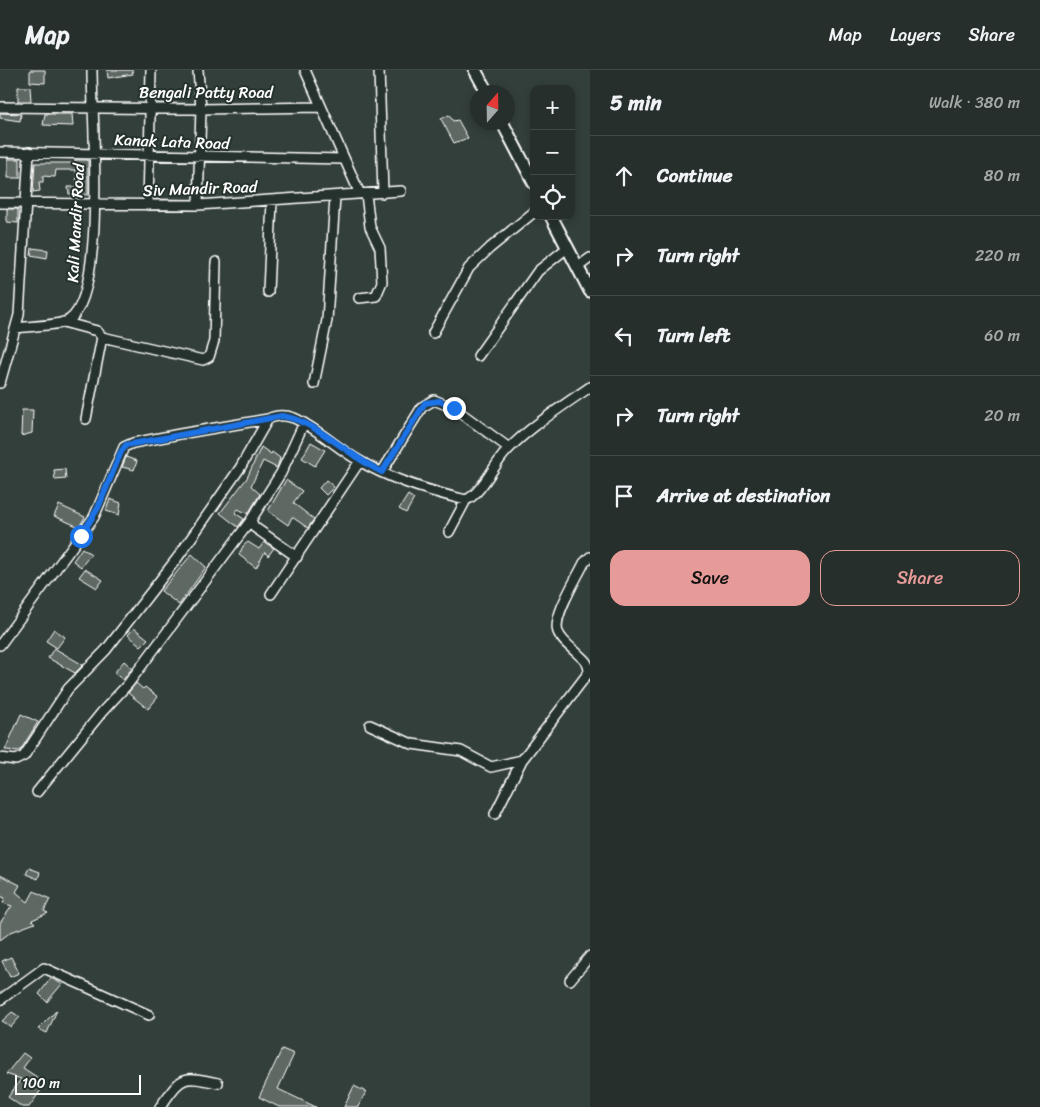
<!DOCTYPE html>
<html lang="en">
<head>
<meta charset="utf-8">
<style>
	:root { --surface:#262f2c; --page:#2e3734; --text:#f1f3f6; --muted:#a4a9a9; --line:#424a48; --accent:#e69b98 }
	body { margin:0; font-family:Sriracha,sans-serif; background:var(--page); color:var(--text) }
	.controls { position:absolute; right:15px; top:15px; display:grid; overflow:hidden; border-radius:10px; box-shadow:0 2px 8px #0003 }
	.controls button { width:45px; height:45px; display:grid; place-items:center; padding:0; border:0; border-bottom:1px solid var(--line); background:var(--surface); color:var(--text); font:25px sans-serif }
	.compass { position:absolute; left:470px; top:15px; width:45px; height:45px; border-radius:50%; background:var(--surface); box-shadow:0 2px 8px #0003; rotate:20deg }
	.scale { position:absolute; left:15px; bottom:12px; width:126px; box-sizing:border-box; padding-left:5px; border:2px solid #fff; border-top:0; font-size:14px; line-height:18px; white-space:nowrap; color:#fff; -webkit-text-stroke:4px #26332d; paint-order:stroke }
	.stop { position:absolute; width:15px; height:15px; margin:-11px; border:4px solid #1a73e8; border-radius:50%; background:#fff }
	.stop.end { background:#1a73e8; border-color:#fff; box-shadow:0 1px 5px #0008 }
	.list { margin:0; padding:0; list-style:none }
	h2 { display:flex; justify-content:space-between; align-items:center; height:65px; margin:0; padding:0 20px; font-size:21px }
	h2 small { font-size:16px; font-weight:400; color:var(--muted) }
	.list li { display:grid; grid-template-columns:32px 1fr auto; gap:15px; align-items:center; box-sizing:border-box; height:80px; padding:0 20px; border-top:1px solid var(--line) }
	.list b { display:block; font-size:19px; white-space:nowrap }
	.list em { font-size:16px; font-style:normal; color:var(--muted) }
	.actions { display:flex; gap:10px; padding:15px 20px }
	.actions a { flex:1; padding:11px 0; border:1px solid var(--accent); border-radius:15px; text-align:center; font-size:18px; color:var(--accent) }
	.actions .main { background:var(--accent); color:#111 }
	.icon { flex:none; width:28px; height:28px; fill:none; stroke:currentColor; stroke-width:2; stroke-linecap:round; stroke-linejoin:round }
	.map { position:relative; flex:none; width:590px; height:1037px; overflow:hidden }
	header { display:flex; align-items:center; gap:30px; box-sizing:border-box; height:70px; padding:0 25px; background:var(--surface); border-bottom:1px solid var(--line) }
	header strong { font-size:24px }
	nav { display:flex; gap:28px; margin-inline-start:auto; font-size:18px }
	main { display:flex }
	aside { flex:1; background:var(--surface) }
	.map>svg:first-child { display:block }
	.building { fill:#5f6964; stroke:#fff }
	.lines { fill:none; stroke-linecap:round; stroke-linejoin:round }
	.minor-casing { stroke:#fff; stroke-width:12 }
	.major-casing { stroke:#fff; stroke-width:15 }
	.minor { stroke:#26332d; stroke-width:9 }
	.major { stroke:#26332d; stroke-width:11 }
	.route { stroke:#1a73e8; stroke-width:6 }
	.labels { text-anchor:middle; stroke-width:4; stroke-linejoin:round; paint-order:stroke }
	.street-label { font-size:16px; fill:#fff; stroke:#26332d }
</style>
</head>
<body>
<header>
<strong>Map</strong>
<nav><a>Map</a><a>Layers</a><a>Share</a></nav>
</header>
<main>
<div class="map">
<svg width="590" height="1037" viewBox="0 0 590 1037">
	<rect width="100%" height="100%" fill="#333f3a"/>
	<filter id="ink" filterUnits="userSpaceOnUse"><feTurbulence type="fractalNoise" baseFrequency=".02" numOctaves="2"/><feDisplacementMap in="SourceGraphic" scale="10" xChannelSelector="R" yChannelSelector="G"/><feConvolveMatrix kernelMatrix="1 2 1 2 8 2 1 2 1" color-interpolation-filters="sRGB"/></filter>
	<g filter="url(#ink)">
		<path class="building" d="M30,0h15v13l-15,-1z
			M107,0h25l1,4 -25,4z
			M18,17h12l1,14h-13z
			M0,43l21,1 -1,7 -20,-3z
			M45,44h27l1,12 -30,-1z
			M449,45l4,6 5,-1 10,18 -14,5 -13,-24z
			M8,89h12v19h-12z
			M75,90h13v35l-19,-1 -1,-7h9l-1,-17h-20l-1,7 -12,-1v6h-4l1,9 -7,1 2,-29h40z
			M7,139h11v14l-11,-1z
			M32,178l16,2 -1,8 -16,-3z
			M22,340h11l-1,23 -11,3z
			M311,372l14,8 -10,16 -13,-8z
			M261,377l10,7 1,-2 8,6 -3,10 -14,-7 -12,25 9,8 -12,20 -10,-5 -3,4 9,6 -6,8 -18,-14 27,-35z
			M126,387l11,4 -3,9 -12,-3z
			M65,399l1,10 -11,1 -1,-10z
			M286,410l16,11 -9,12 21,16 -6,9 -16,-11 -4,8 -20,-14z
			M326,410l8,7 -8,8 -7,-7z
			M408,425l6,4 -8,14 -7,-4z
			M110,429l11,4 -2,12 -13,-4z
			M59,435l26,12 -6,10 -25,-11z
			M248,472l11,7 5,-7 10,6 -6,8 -3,-4 -9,16 -17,-13 4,-9z
			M82,478l9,6 -10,13 -8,-6z
			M192,484l14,13 -27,38 -18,-14z
			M85,499l18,11 -6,8 -18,-11z
			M134,558l14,11 -7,7 -13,-11z
			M54,559l11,8 -8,11 -11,-7z
			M54,578l29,17 -8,8 -27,-15z
			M124,591l8,7 -9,12 -9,-7z
			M136,613l7,6 2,-2 13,10 -10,12 -20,-16z
			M21,644l17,8 -18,29 -15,-1z
			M29,798l11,4 -2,7 -12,-5z
			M0,805l20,10 -4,7 12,10 6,-11 16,8 -6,12 4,2 -16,7 3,3 -24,9 -11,8v-17l12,-17 -9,-3 2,-5 -5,-2z
			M11,887l8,16 -9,4 -8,-16z
			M51,908l11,6 -15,18 -8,-8z
			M57,940l-10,23 -9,-4z
			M12,942l8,5 -9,10 -9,-6z
			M282,979l12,5 -16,35 38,18h-37l-20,-10z
			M23,983l7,5 -7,10 23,15 -17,24h-7l-14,-10 13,-18 -15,-5z
			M354,1016l12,6 -8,15h-14z"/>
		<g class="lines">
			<g class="minor-casing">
				<path id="minor" d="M305,0l55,124
					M379,0l4,123
					M0,37l201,2 119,-2
					M0,82l343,7
					M0,133l198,2 203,-14
					M148,135l3,-135
					M198,135l3,-96 -3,-39
					M578,197l12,-9
					M268,222l4,-91
					M359,228l17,-2 6,-14 -2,-34 -10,-21 -4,-33
					M63,252l34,9 5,6 -16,82
					M16,258c13,-2 43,-2 53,-8 38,-26 23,-203 23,-250
					M433,263l36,-65 21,-20 44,-36
					M102,267l101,23 6,-3 5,-16 2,-79
					M478,286l60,-85 29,-23
					M0,313l19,-68 10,-163
					M314,314l13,-64 8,-123
					M382,402l40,-65 12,-7 20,8 55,40
					M449,462l17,-32
					M297,487l-43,-30 -3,-7 30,-47 23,-50
					M271,524l89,-133
					M0,575l94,-128 30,-70 9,-4 47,-9 88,-15
					M370,655l42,19 49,7 30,16 31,-7
					M0,688l16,2 8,-4 44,-67 38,-39 72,-93 62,-89 28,-49c8,-4 17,-4 26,-1 24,11 42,29 64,42 29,18 74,32 108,40 14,-5 28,-35 39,-47 19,-22 60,-49 85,-66
					M37,722l65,-80 26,-28 123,-164
					M495,744l27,-54 67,-88c0,-10 -6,-13 -12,-19 -7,-6 -16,-13 -19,-21 -6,-15 19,-54 26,-69l6,-6
					M570,910l20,-24
					M0,930l44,-32 105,47
					M160,1037c23,-31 20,-32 58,-24"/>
			</g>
			<g class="major-casing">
				<path id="major" d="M475,0l12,22
					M502,52l32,61
					M551,146l39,75"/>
			</g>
			<use href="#minor" class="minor"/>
			<use href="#major" class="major"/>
		</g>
	</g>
	<g class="lines" filter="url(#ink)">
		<path class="route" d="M81,466l17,-28 23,-56 5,-7 156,-29c35,5 67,41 100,56l43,-69 14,-2 15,7"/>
	</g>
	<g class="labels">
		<g class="street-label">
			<text x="206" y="28">Bengali Patty Road</text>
			<text transform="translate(172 71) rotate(2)" y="6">Kanak Lata Road</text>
			<text transform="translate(200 118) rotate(-2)" y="6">Siv Mandir Road</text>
			<text transform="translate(75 153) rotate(-87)" y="6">Kali Mandir Road</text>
		</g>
	</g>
</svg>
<div class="controls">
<button>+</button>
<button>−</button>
<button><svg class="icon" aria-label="locate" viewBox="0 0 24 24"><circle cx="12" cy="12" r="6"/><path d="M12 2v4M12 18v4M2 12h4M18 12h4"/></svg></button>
</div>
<svg class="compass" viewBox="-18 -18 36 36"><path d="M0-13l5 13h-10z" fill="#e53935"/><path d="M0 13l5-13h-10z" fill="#a4a9a9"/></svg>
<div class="scale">100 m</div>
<div class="stop" style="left:81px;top:466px"></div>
<div class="stop end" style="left:454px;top:338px"></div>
</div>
<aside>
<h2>5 min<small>Walk · 380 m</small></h2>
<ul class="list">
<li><svg class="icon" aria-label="ahead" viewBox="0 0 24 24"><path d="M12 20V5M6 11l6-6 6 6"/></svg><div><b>Continue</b></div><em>80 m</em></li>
<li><svg class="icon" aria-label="right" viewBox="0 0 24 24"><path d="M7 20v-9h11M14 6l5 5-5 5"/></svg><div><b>Turn right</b></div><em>220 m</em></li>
<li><svg class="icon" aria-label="left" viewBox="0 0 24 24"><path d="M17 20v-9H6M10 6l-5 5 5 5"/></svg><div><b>Turn left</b></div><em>60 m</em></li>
<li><svg class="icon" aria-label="right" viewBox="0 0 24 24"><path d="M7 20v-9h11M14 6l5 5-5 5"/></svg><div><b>Turn right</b></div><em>20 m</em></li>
<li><svg class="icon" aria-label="arrive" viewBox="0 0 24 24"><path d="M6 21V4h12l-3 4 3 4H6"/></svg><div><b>Arrive at destination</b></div></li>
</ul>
<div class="actions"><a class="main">Save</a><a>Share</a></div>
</aside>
</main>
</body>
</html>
